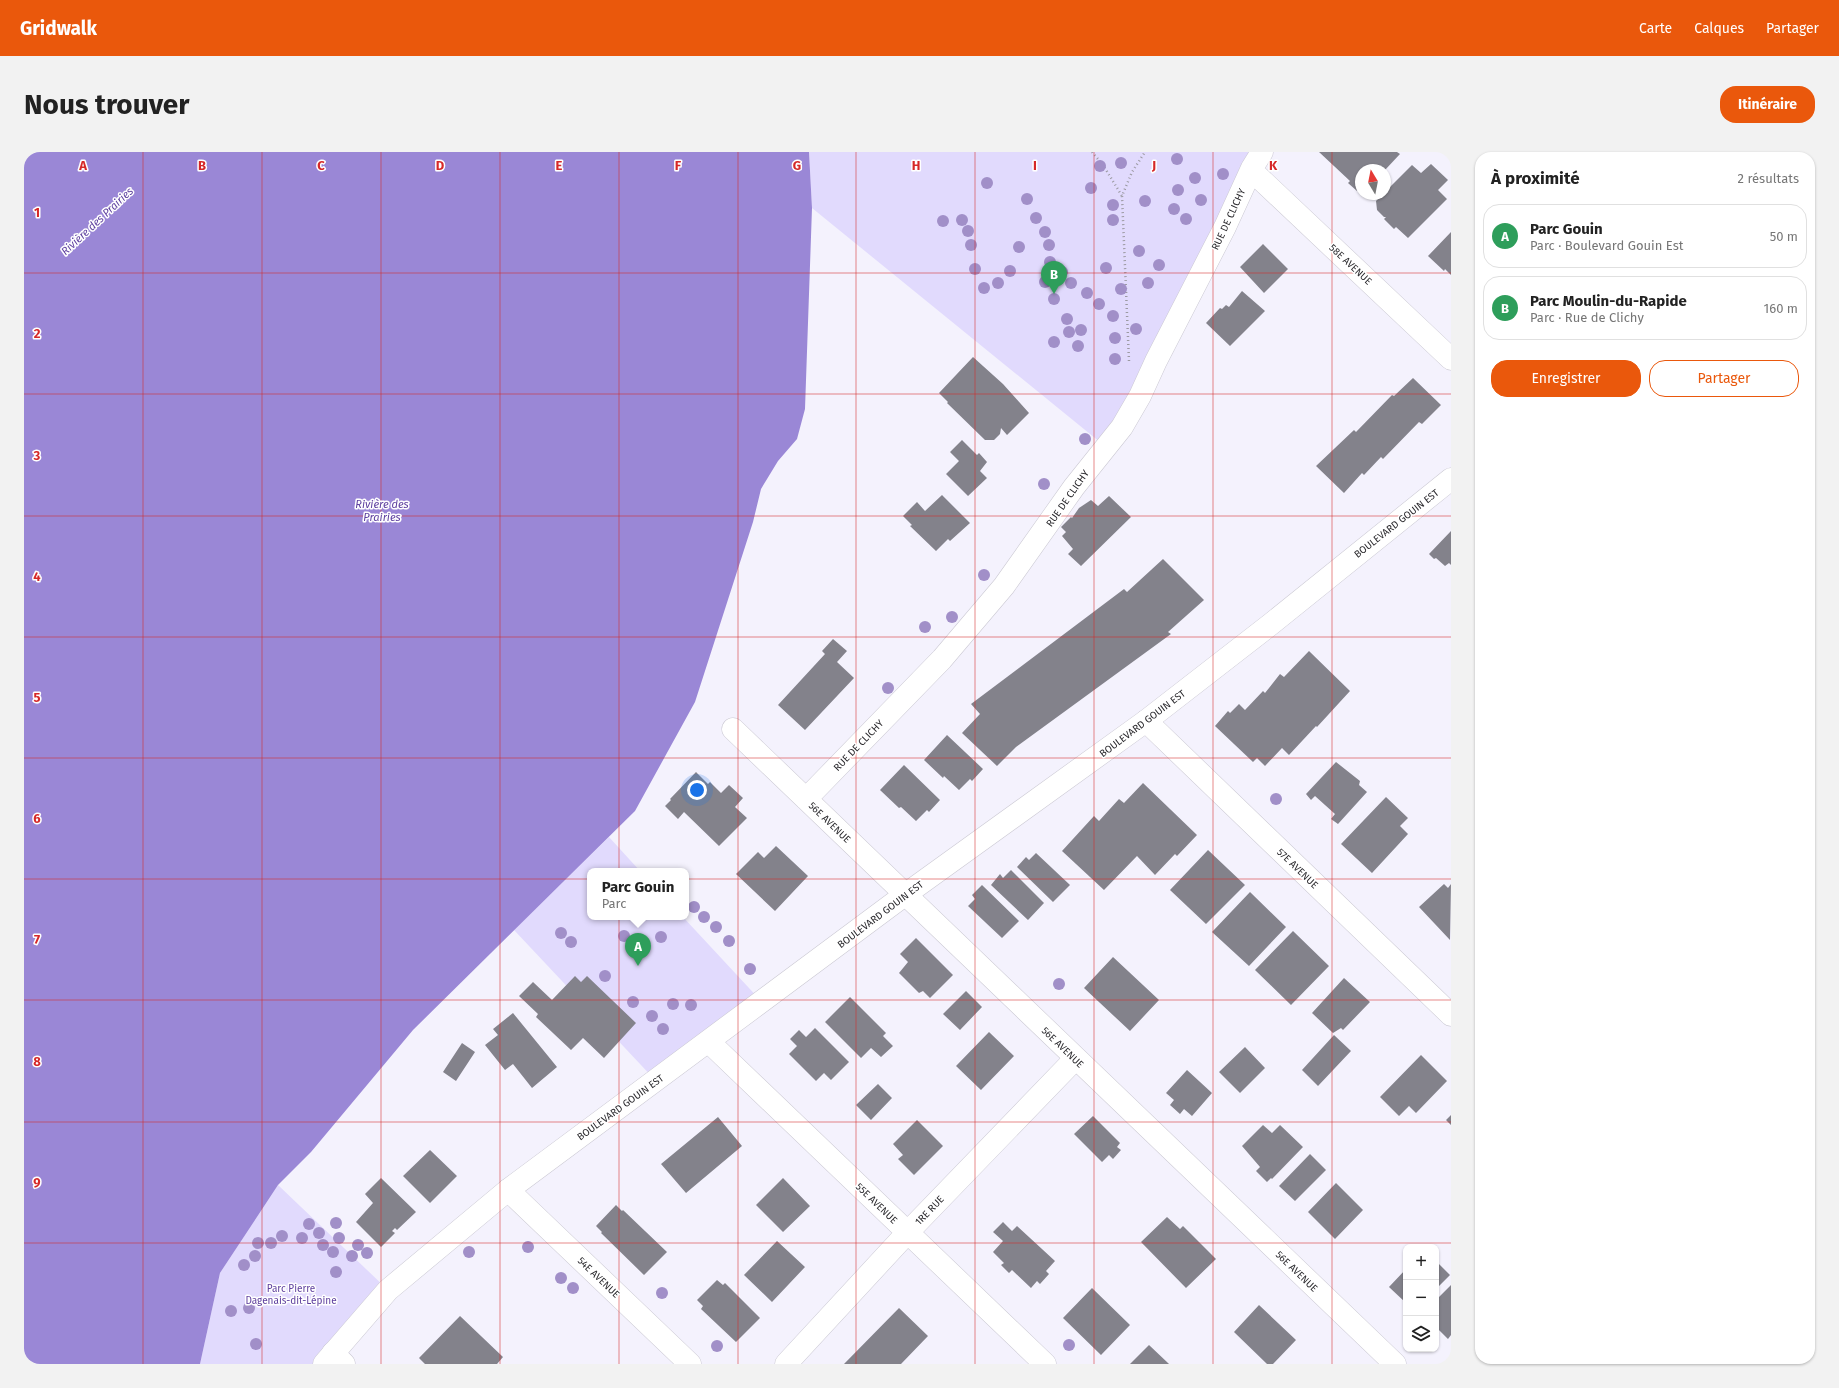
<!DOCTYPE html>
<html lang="fr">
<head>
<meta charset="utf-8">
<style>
	:root { --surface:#fff; --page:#f2f2f2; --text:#222; --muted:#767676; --line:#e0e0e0; --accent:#ea580c }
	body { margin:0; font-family:"Fira Sans",sans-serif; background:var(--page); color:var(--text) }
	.controls { position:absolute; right:12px; bottom:12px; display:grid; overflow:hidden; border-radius:8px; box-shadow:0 1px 3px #0004 }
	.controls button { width:36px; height:36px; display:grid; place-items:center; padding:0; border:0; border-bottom:1px solid var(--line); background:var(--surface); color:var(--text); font:20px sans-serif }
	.compass { position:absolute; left:1331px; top:12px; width:36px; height:36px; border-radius:50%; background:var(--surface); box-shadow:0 1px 3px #0004; rotate:350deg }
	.you { position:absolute; left:673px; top:638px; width:14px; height:14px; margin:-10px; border:3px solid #fff; border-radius:50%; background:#1a73e8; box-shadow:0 0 0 6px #1a73e833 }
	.badge { display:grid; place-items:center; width:26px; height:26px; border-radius:50%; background:var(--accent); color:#fff; font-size:13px; font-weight:700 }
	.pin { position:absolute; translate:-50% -33px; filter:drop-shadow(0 1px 2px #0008) }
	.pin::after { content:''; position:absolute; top:21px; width:14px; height:12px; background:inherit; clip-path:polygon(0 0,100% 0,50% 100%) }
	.popup { position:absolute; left:563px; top:716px; width:102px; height:52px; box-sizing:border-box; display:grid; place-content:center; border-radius:8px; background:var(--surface); filter:drop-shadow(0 1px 3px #0005); font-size:13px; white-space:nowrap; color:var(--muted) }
	.popup b { font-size:15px; color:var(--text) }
	.popup::after { content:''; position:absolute; left:50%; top:100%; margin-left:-8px; border:8px solid transparent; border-top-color:var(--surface) }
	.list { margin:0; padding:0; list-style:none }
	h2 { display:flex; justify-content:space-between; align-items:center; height:52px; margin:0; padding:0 16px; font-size:17px }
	h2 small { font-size:13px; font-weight:400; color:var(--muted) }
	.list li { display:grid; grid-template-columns:26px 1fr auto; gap:12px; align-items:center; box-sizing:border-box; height:64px; margin:0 8px 8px; padding:0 8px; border:1px solid var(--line); border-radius:16px }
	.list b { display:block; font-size:15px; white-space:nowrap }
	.list p { margin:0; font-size:13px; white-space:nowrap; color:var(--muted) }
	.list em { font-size:13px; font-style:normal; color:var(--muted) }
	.actions { display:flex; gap:8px; padding:12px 16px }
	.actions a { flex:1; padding:9px 0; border:1px solid var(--accent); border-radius:16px; text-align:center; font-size:14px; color:var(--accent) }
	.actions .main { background:var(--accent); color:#fff }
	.icon { flex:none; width:22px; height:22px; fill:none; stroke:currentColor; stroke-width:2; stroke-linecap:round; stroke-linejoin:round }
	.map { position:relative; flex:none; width:1427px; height:1212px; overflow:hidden; border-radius:16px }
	header { display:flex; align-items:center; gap:24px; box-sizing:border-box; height:56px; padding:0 20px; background:var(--accent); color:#fff }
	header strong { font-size:19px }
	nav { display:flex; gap:22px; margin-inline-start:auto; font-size:14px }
	.intro { display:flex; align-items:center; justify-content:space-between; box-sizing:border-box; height:96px; padding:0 24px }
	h1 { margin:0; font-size:28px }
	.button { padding:10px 18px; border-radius:16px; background:var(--accent); color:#fff; font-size:14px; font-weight:700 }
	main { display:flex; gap:24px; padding:0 24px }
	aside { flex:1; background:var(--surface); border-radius:16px; box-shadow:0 1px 3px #0004 }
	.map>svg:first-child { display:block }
	.green { fill:#e1dafd }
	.water { fill:#9a87d6 }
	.building { fill:#83828b }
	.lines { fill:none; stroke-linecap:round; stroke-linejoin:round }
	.minor-casing { stroke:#cbc9d3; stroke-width:23 }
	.tertiary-casing { stroke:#cbc9d3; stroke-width:23 }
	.path { stroke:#9c9aa2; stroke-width:2.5; stroke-dasharray:1 3; stroke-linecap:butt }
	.minor { stroke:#fff; stroke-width:22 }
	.tertiary { stroke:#fff; stroke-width:22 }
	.tree { fill:#a18fc8 }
	.grid { fill:none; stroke:#d62828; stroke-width:1; stroke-opacity:0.55 }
	.labels { text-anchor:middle; stroke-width:3; stroke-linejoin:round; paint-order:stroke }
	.street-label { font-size:10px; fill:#2a292d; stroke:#fff }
	.park-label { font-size:10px; fill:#5d3e9d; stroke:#fff }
	.water-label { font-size:11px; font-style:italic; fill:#5e409f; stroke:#fff }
	.grid-label { font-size:13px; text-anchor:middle; font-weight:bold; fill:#d62828; stroke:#fff; stroke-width:3; stroke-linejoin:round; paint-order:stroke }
</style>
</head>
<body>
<header>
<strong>Gridwalk</strong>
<nav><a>Carte</a><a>Calques</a><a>Partager</a></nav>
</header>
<div class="intro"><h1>Nous trouver</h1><a class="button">Itinéraire</a></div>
<main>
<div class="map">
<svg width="1427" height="1212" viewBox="0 0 1427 1212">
	<rect width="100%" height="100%" fill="#f4f2fd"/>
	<path class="green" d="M785,0h453l-156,295 -294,-239z
		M585,685l31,34h-50v46h93l79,85 -106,79 -142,-151z
		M254,1033l110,105 -64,74h-124l20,-91z"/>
	<path class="water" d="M0,0h785l3,56 -7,201 -8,30 -19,22 -17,28 -8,33 -58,180 -60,109 -222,219 -102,122 -33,33 -58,88 -20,91h-176z"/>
	<path class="building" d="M1295,0h78l3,2 -15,16h-24v22l-3,-3 -1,2 -9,-8 2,-2z
		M1407,12l17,16 -10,10 9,9 -39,39 -12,-11 -2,2 -10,-10 2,-2h-2l-7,-7 -1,-9 36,-36 9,8z
		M1427,80v43l-6,-6 -1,2 -16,-15z
		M1239,92l25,25 -24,24 -24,-26z
		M1218,139l23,20 -35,35 -24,-23 14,-15 2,1 4,-4 3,2z
		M949,205l30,27 26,29 -22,22 -6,-7 -1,6 -6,6h-9l-38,-37 1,-1 -9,-9z
		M1389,226l28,27 -19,19 -3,-2 -36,37 -2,-2 -17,18 -2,-2 -18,20 -28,-27 38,-36 2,2 36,-37 2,1z
		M938,288l15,15 2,-2 8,9 -7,9 7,7 -19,18 -22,-22 13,-13 -9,-9z
		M918,343l28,28 -20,18 -2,-2 -12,12 -26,-25 2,-1 -9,-9 14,-14 8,9z
		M1085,344l22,21 -50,49 -13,-12 5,-5 -11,-13 4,-4 -5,-5 10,-10 1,1 7,-10 12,-8 7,6z
		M1427,379v34l-2,-2 -4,3 -9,-8 -2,1 -5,-5z
		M1139,407l41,41 -36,32 3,2 -155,113 -19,19 -35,-33 18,-19 -9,-10 153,-115 3,3z
		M809,487l14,12 -10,11 17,16 -49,52 -27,-25 47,-51 -3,-3z
		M1285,499l41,40 -33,36 -1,-1 -27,29 -7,-7 -17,18 -8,-8 -4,4 -38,-36 13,-15 2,2 9,-9 6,6 18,-19 2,2 15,-19 4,3z
		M923,583l36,34 -11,12 -2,-2 -11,11 -15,-14 -1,2 -19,-18z
		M1312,610l24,19 -1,4 8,7 -29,32 -7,-5 4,-5 -20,-18 -4,4 -5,-6z
		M880,613l36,35 -11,12 -2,-2 -11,11 -15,-14 -2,1 -19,-18z
		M672,620l12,12 2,-2 11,11 8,-8 14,13 -8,9 12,11 -28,28 -35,-34 -6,7 -13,-13 6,-6 -1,-1z
		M1119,631l54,52 -20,21 -2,-2 -20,21 -18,-19 -33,34 -42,-39 32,-35 5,5 20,-22 5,4z
		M1362,645l22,21 -8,8 8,8 -36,39 -31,-29z
		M752,694l32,30 -33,35 -39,-37 22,-22 6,6z
		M1184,698l37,35 -39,39 -36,-34z
		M1012,701l34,32 -17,17 -36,-35 9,-10 3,3z
		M987,718l33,33 -16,17 -37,-35 9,-11 3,4z
		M1420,732l4,4 3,-4 -1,56 -31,-33z
		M958,733l37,36 -17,17 -34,-32 7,-7 -3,-4z
		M1226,740l36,35 -37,39 -37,-34z
		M1269,779l36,35 -38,39 -36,-35z
		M892,786l37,37 -23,23 -7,-7 -4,2 -20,-20 9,-11 -8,-8z
		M1089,805l46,43 -29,31 -46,-43z
		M551,824l6,6 6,-6 49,47 -32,35 -21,-20 -12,12 -35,-33 2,-3 -19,-18 14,-14 19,18z
		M1320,826l26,24 -27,28 -2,-2 -8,5 -21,-20z
		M942,839l16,16 -22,23 -17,-16z
		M826,845l36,36 -3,3 10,10 -12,11 -10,-9 -10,10 -36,-36z
		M489,861l44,54 -25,21 -19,-24 -8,6 -20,-25 13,-10 -5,-6z
		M791,876l34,34 -18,18 -7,-7 -8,8 -27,-27 8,-8 -7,-7 9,-9 7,7z
		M965,880l25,24 -33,34 -25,-24z
		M1310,883l17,16 -33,35 -16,-16z
		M438,891l13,9 -19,29 -13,-9z
		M1221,895l20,21 -25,25 -21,-21z
		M1397,903l26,26 -31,32 -7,-7 -10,10 -19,-19z
		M1163,918l25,23 -20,23 -8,-7 -4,5 -10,-9 4,-5 -8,-7z
		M854,932l14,14 -21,22 -15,-15z
		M1427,963v10l-5,-5z
		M1069,964l27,27 -3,4 4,3 -8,9 -4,-4 -7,7 -28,-28z
		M694,965l24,29 -56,47 -25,-29z
		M893,968l26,26 -29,29 -16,-16 5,-4 -10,-11z
		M1239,973l9,8 8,-8 23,22 -31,32 -1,-1 -4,4 -11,-11 4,-4 -18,-21z
		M406,998l27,26 -27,27 -27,-27z
		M1286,1002l16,16 -31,31 -16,-15z
		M357,1026l35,34 -19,18 -2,-2 -3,3 3,2 -14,14 -25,-25 17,-19 -8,-9z
		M759,1026l27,28 -27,26 -27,-27z
		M1312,1031l27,27 -28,29 -27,-27z
		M592,1053l6,6 1,-1 44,42 -23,23 -43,-42 1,-1 -6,-6z
		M1143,1065l13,12 3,-3 33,33 -30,29 -45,-46z
		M979,1070l9,9 5,-5 38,35 -9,10 3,3 -9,10 -3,-3 -6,7 -19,-18 -3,3 -8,-8 3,-2 -11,-11 10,-11 -10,-9z
		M753,1089l28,26 -33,35 -28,-27z
		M1412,1109l14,14 -14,14z
		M1382,1117v34l-17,-16z
		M693,1128l6,5 2,-2 35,35 -24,24 -35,-33 2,-3 -6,-6z
		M1427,1133v50l-3,4 -12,-12v-27z
		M1068,1136l38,37 -29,30 -38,-37z
		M1235,1153l37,35 -23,24h-6l-33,-32z
		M875,1156l29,28 -27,28h-57z
		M436,1164l43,41 -6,7h-72l-6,-6z
		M1125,1193l19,18 1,1h-39z"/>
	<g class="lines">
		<g class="minor-casing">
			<path id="minor" d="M1227,18l200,189
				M1122,569l305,294
				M709,577l662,635
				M782,647l136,-140 62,-73 70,-99 48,-60 18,-31 16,-35 69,-134 27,-59 10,-16
				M685,890l336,322
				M484,1038l182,174
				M309,1201l11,11
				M762,1212l122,-132 167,-173"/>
		</g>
		<g class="tertiary-casing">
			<path id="tertiary" d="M300,1212l64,-74 120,-100 398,-296 240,-173 125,-97 180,-145"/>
		</g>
		<path class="path" d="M1068,0l11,13 19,31
			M1105,209l-7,-165 10,-24 13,-20"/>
		<use href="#minor" class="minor"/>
		<use href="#tertiary" class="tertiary"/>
	</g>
	<g class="tree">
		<circle cx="1153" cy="7" r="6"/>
		<circle cx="1097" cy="11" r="6"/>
		<circle cx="1076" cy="14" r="6"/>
		<circle cx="1199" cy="22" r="6"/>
		<circle cx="1171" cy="26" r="6"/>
		<circle cx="963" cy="31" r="6"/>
		<circle cx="1067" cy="36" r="6"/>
		<circle cx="1154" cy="38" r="6"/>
		<circle cx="1003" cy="47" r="6"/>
		<circle cx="1177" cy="48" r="6"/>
		<circle cx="1121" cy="49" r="6"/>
		<circle cx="1089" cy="53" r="6"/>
		<circle cx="1150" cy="57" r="6"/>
		<circle cx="1012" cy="66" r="6"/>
		<circle cx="1162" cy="67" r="6"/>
		<circle cx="938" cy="68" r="6"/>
		<circle cx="1089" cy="68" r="6"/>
		<circle cx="919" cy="69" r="6"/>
		<circle cx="944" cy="79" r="6"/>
		<circle cx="1021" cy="80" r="6"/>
		<circle cx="947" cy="93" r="6"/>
		<circle cx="1025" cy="93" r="6"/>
		<circle cx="995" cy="95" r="6"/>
		<circle cx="1115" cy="99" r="6"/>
		<circle cx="1026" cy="110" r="6"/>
		<circle cx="1135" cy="113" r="6"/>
		<circle cx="1082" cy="116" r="6"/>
		<circle cx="951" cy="117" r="6"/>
		<circle cx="986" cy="119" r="6"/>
		<circle cx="1038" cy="120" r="6"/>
		<circle cx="1021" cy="130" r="6"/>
		<circle cx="974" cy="131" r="6"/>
		<circle cx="1047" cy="131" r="6"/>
		<circle cx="1124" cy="131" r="6"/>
		<circle cx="960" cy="136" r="6"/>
		<circle cx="1097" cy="137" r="6"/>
		<circle cx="1063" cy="141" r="6"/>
		<circle cx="1030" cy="147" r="6"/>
		<circle cx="1075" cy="152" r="6"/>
		<circle cx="1089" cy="164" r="6"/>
		<circle cx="1043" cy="167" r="6"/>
		<circle cx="1112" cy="177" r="6"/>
		<circle cx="1057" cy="178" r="6"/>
		<circle cx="1045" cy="180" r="6"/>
		<circle cx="1091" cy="186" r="6"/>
		<circle cx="1030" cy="190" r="6"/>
		<circle cx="1054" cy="194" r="6"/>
		<circle cx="1091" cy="207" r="6"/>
		<circle cx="1061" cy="287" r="6"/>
		<circle cx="1020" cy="332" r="6"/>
		<circle cx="960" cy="423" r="6"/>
		<circle cx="928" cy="465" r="6"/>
		<circle cx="901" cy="475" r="6"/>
		<circle cx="864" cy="536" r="6"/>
		<circle cx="1252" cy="647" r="6"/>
		<circle cx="670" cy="755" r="6"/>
		<circle cx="680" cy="765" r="6"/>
		<circle cx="692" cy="775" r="6"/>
		<circle cx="537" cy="781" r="6"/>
		<circle cx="600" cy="784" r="6"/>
		<circle cx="637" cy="785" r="6"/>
		<circle cx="705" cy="789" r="6"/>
		<circle cx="547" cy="790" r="6"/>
		<circle cx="614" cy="792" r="6"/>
		<circle cx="726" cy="817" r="6"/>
		<circle cx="581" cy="824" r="6"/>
		<circle cx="1035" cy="832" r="6"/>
		<circle cx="609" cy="850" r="6"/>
		<circle cx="649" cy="852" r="6"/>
		<circle cx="667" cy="853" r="6"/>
		<circle cx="628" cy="864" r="6"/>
		<circle cx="639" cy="877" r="6"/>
		<circle cx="312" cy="1071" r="6"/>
		<circle cx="285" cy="1072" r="6"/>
		<circle cx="295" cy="1081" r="6"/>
		<circle cx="258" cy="1084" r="6"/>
		<circle cx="278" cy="1086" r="6"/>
		<circle cx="315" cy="1086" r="6"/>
		<circle cx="234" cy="1091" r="6"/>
		<circle cx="247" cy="1091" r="6"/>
		<circle cx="299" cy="1093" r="6"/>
		<circle cx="334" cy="1093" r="6"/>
		<circle cx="504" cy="1095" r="6"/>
		<circle cx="309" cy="1100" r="6"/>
		<circle cx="445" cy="1100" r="6"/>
		<circle cx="343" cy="1101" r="6"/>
		<circle cx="231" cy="1104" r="6"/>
		<circle cx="328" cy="1104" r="6"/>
		<circle cx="220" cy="1113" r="6"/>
		<circle cx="312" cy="1120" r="6"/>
		<circle cx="537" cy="1126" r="6"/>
		<circle cx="549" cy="1136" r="6"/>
		<circle cx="638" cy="1141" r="6"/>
		<circle cx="225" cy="1156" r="6"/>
		<circle cx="207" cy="1159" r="6"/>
		<circle cx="232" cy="1192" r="6"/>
		<circle cx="1045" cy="1193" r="6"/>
		<circle cx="693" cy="1194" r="6"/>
	</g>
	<path class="grid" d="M119,0v1212M238,0v1212M357,0v1212M476,0v1212M595,0v1212M714,0v1212M832,0v1212M951,0v1212M1070,0v1212M1189,0v1212M1308,0v1212M0,121h1427M0,242h1427M0,364h1427M0,485h1427M0,606h1427M0,727h1427M0,848h1427M0,970h1427M0,1091h1427"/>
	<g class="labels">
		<g class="street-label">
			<text transform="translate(1204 67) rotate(-65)" y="4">RUE DE CLICHY</text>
			<text transform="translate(1327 112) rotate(43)" y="4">58E AVENUE</text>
			<text transform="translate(1043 346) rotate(-55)" y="4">RUE DE CLICHY</text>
			<text transform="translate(1372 371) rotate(-38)" y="4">BOULEVARD GOUIN EST</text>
			<text transform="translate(1118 571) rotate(-37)" y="4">BOULEVARD GOUIN EST</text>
			<text transform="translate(834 593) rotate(-46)" y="4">RUE DE CLICHY</text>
			<text transform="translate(806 670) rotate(44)" y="4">56E AVENUE</text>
			<text transform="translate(1274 716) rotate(44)" y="4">57E AVENUE</text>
			<text transform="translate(856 762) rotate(-37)" y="4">BOULEVARD GOUIN EST</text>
			<text transform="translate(1039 895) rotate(44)" y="4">56E AVENUE</text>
			<text transform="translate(596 955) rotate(-36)" y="4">BOULEVARD GOUIN EST</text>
			<text transform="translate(853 1051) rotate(44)" y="4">55E AVENUE</text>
			<text transform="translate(905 1058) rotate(-46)" y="4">1RE RUE</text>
			<text transform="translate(1273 1119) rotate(44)" y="4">56E AVENUE</text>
			<text transform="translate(575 1125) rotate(44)" y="4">54E AVENUE</text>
		</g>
		<g class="park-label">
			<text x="267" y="1140">Parc Pierre<tspan x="267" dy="12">Dagenais-dit-Lépine</tspan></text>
		</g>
		<g class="water-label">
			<text transform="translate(73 69) rotate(-43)" y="4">Rivière des Prairies</text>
			<text x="358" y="356">Rivière des<tspan x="358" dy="13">Prairies</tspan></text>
		</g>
	</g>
	<g class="grid-label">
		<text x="59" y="18">A</text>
		<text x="178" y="18">B</text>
		<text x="297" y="18">C</text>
		<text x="416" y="18">D</text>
		<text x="535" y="18">E</text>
		<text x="654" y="18">F</text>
		<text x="773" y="18">G</text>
		<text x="892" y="18">H</text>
		<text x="1011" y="18">I</text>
		<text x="1130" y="18">J</text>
		<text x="1249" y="18">K</text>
		<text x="13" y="65">1</text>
		<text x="13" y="186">2</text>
		<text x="13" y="308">3</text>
		<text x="13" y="429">4</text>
		<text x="13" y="550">5</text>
		<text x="13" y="671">6</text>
		<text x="13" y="792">7</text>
		<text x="13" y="914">8</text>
		<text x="13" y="1035">9</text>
	</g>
</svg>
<div class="controls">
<button>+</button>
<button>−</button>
<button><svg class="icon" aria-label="layers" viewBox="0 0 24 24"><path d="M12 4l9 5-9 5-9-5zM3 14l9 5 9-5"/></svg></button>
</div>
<svg class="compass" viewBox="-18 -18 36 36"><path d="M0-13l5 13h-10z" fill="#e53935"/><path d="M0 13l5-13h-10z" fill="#767676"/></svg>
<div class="you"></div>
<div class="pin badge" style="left:614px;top:814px;background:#2e9e5b">A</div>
<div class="popup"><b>Parc Gouin</b>Parc</div>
<div class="pin badge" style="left:1030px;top:142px;background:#2e9e5b">B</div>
</div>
<aside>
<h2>À proximité<small>2 résultats</small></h2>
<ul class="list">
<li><span class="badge" style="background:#2e9e5b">A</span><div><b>Parc Gouin</b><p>Parc · Boulevard Gouin Est</p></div><em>50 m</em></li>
<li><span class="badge" style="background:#2e9e5b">B</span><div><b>Parc Moulin-du-Rapide</b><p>Parc · Rue de Clichy</p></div><em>160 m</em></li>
</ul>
<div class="actions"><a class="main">Enregistrer</a><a>Partager</a></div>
</aside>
</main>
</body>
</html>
